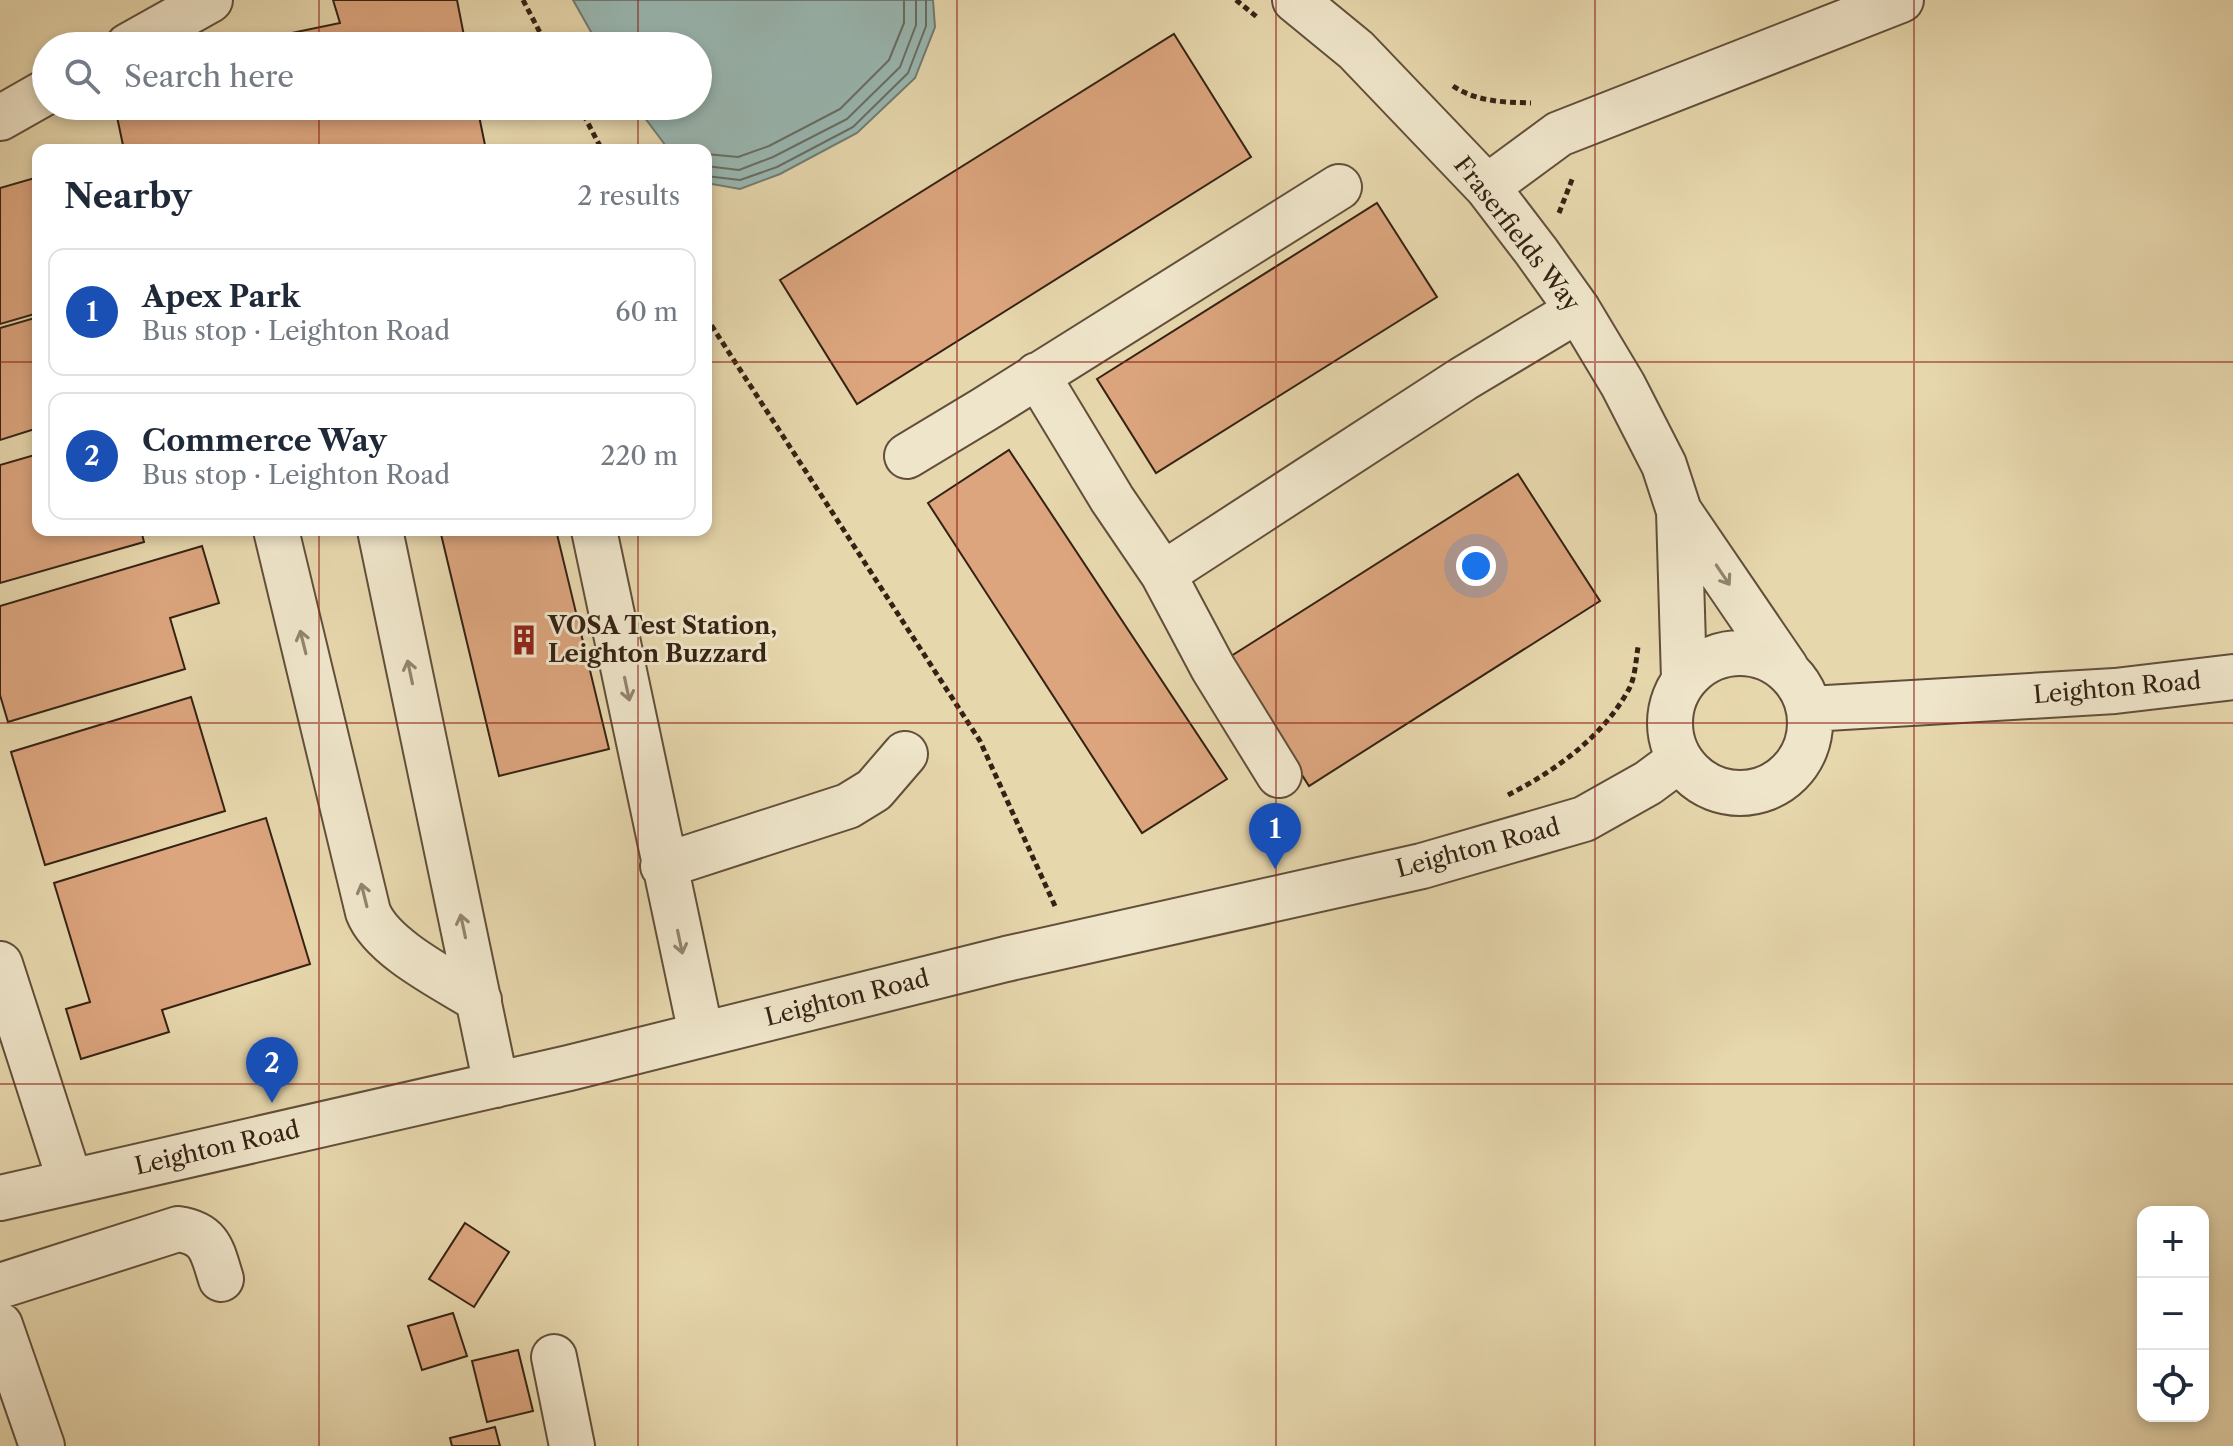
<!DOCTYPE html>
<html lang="en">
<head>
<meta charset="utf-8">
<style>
	:root { --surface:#fff; --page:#f6f6f7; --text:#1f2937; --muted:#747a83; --line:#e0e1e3; --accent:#1a73e8 }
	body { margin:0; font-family:"Libre Caslon Text",serif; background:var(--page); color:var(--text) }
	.controls { position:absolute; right:24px; bottom:24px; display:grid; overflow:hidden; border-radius:16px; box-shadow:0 4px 12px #0003 }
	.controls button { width:72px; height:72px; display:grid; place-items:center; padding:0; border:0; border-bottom:2px solid var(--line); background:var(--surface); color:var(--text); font:40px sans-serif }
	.you { position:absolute; left:1476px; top:566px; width:28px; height:28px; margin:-20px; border:6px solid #fff; border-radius:50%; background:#1a73e8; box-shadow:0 0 0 12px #1a73e833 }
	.badge { display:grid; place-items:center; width:52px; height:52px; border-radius:50%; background:var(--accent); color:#fff; font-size:26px; font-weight:700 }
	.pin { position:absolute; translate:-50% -66px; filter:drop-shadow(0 2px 4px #0008) }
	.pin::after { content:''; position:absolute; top:42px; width:28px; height:24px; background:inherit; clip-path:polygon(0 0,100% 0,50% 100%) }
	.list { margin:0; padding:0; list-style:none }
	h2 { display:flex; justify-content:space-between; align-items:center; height:104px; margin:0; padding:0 32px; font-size:34px }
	h2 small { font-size:26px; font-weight:400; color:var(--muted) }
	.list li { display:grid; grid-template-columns:52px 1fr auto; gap:24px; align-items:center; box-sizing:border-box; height:128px; margin:0 16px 16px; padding:0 16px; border:2px solid var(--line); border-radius:16px }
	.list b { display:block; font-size:30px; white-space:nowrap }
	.list p { margin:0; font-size:26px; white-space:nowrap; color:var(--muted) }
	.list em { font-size:26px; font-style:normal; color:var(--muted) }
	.icon { flex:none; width:44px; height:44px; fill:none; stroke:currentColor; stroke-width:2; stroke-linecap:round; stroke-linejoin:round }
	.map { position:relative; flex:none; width:2233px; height:1446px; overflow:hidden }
	.search { position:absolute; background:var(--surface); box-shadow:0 4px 12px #0003; left:32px; top:32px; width:680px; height:88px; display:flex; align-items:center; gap:20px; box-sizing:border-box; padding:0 28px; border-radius:44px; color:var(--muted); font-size:30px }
	.panel { position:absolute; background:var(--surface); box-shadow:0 4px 12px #0003; left:32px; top:144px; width:680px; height:392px; border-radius:16px }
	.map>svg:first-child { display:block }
	.water { fill:#99b8b3; stroke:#717c73; stroke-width:2 }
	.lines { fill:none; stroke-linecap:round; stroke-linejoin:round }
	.shore { stroke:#676d64; stroke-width:2 }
	.building { fill:#dca57e; stroke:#352214; stroke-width:2 }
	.minor-casing { stroke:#624f3a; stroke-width:48 }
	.path { stroke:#352214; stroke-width:5; stroke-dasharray:6 4; stroke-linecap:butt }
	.minor { stroke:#efe5ca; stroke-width:44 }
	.oneway { stroke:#92846f }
	.grid { fill:none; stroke:#8f2418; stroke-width:2; stroke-opacity:0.55 }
	.labels { text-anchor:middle; stroke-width:6; stroke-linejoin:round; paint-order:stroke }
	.street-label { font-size:24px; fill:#352214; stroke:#efe5ca }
	.poi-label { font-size:24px; font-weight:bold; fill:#352214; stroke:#efe5ca; text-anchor:start }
</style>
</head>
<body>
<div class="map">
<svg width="2233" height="1446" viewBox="0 0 2233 1446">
	<rect width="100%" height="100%" fill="#e7d7ad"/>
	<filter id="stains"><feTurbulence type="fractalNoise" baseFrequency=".0025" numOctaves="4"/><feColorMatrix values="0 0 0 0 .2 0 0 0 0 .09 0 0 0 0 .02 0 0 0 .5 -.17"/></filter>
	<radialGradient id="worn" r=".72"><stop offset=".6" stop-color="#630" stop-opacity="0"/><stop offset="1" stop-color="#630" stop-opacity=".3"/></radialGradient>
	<path class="water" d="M573,0h360l2,27 -20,51 -58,55 -77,41 -40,15 -34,-6v-33h-37l-33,-44h62v-60h-99z"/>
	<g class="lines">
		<path class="shore" d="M706,154l32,3 31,-11 71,-37 49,-49 15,-37v-23
			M706,166l33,4 34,-13 74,-38 53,-52 16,-42v-25
			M706,176l34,4 37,-13 76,-40 55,-54 18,-47v-26"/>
	</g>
	<path class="building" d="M333,0h124l9,46h-237l111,-23z
		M1174,34l77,123 -394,247 -77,-124z
		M145,106h332l9,44h-362l-8,-38z
		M38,177v136l-38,11v-136z
		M1377,203l60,94 -281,176 -59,-94z
		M38,317v111l-38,12v-112z
		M1009,450l218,329 -85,54 -214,-330z
		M38,454v76h103l3,12 -144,41v-118z
		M1518,474l82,127 -291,185 -81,-128z
		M440,530h116l53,219 -110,27z
		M202,546l17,57 -49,15 15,51 -177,53 -8,-27v-89z
		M191,697l34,114 -180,54 -34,-113z
		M266,818l44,146 -148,46 7,22 -88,27 -15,-50 24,-7 -36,-119z
		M465,1223l44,29 -35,55 -45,-28z
		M453,1313l14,43 -45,14 -14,-44z
		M518,1350l15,61 -46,11 -15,-61z
		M495,1427l5,19h-48l-2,-8z"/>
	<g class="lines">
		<g class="minor-casing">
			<path id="minor" d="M1295,0l61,50 131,137 49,64 42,59 45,75 41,80 15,46 107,157
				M128,46l82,-46
				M0,118l46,-26
				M1487,187l72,-53 342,-134
				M1037,375l75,124 51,75 50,94 66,107
				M907,456l78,-47 354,-222
				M1679,511l5,168
				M276,530l92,382c14,36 77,67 111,88
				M380,530l116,555
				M594,530l107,504
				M1163,574l300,-195 115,-69
				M1670 723a70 70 0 1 1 140 0a70 70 0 1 1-140 0Z
				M1810,709l305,-18 118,-14
				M663,866l185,-60 26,-16 31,-36
				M0,964l70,217
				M0,1198l569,-130 437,-109 416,-93 162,-47 64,-36 31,-23
				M0,1286l178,-57c33,5 34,22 43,50
				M0,1325l42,121
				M554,1357l18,89"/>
		</g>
		<path class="path" d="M523,0l24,46
			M1236,0l21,17
			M1453,86c24,16 50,16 78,17
			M579,106l23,44
			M1559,213l14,-36
			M706,317l274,424 75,165
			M1508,795c47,-24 95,-58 121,-106 6,-11 7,-29 9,-42"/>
		<use href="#minor" class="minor"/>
	</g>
	<defs><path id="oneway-shaft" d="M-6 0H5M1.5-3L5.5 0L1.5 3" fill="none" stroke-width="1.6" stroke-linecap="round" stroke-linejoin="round" transform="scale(2)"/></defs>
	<g class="oneway">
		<use href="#oneway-shaft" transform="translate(1723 575) rotate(56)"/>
		<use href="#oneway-shaft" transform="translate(303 642) rotate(-104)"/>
		<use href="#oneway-shaft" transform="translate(410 672) rotate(-102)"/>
		<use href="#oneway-shaft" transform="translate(627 689) rotate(78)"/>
		<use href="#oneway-shaft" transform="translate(364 895) rotate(-104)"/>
		<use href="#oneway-shaft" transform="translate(463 926) rotate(-102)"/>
		<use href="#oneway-shaft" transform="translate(680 942) rotate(78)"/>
	</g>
	<path class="grid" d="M319,0v46M638,0v46M957,0v1446M1276,0v1446M1595,0v1446M1914,0v1446M319,106v44M638,106v44M0,362h38M706,362h1527M319,530v916M638,530v916M0,723h2233M0,1084h2233"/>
	<defs>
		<g id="building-bare" transform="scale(2.4)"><path d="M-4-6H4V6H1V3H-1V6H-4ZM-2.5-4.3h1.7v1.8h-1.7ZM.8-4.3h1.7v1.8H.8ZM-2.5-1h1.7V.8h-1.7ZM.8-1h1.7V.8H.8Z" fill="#8f2418" stroke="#efe5ca" stroke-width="2.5" paint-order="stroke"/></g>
	</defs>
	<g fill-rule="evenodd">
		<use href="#building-bare" x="524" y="640"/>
	</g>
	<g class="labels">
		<g class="street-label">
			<text transform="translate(1517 234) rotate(52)" y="8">Fraserfields Way</text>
			<text transform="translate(2117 688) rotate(-5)" y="8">Leighton Road</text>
			<text transform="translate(1478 848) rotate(-15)" y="8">Leighton Road</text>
			<text transform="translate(847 998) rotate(-14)" y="8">Leighton Road</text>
			<text transform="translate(217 1148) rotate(-13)" y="8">Leighton Road</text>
		</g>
		<g class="poi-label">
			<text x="548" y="634">VOSA Test Station,<tspan x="548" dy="28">Leighton Buzzard</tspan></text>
		</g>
	</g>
	<rect width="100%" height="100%" filter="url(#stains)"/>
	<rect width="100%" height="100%" fill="url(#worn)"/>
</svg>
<div class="controls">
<button>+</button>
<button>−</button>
<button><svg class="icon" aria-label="locate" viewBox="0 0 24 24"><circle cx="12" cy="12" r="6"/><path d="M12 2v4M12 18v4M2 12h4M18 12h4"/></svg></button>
</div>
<div class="you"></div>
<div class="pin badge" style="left:1275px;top:869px;background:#1a4fb4">1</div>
<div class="pin badge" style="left:272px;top:1103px;background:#1a4fb4">2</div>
<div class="search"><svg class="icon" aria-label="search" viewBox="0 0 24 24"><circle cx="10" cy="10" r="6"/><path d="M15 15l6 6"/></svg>Search here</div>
<section class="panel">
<h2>Nearby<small>2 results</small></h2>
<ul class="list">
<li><span class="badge" style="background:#1a4fb4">1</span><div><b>Apex Park</b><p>Bus stop · Leighton Road</p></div><em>60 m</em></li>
<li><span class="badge" style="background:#1a4fb4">2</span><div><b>Commerce Way</b><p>Bus stop · Leighton Road</p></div><em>220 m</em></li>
</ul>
</section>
</div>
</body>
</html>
